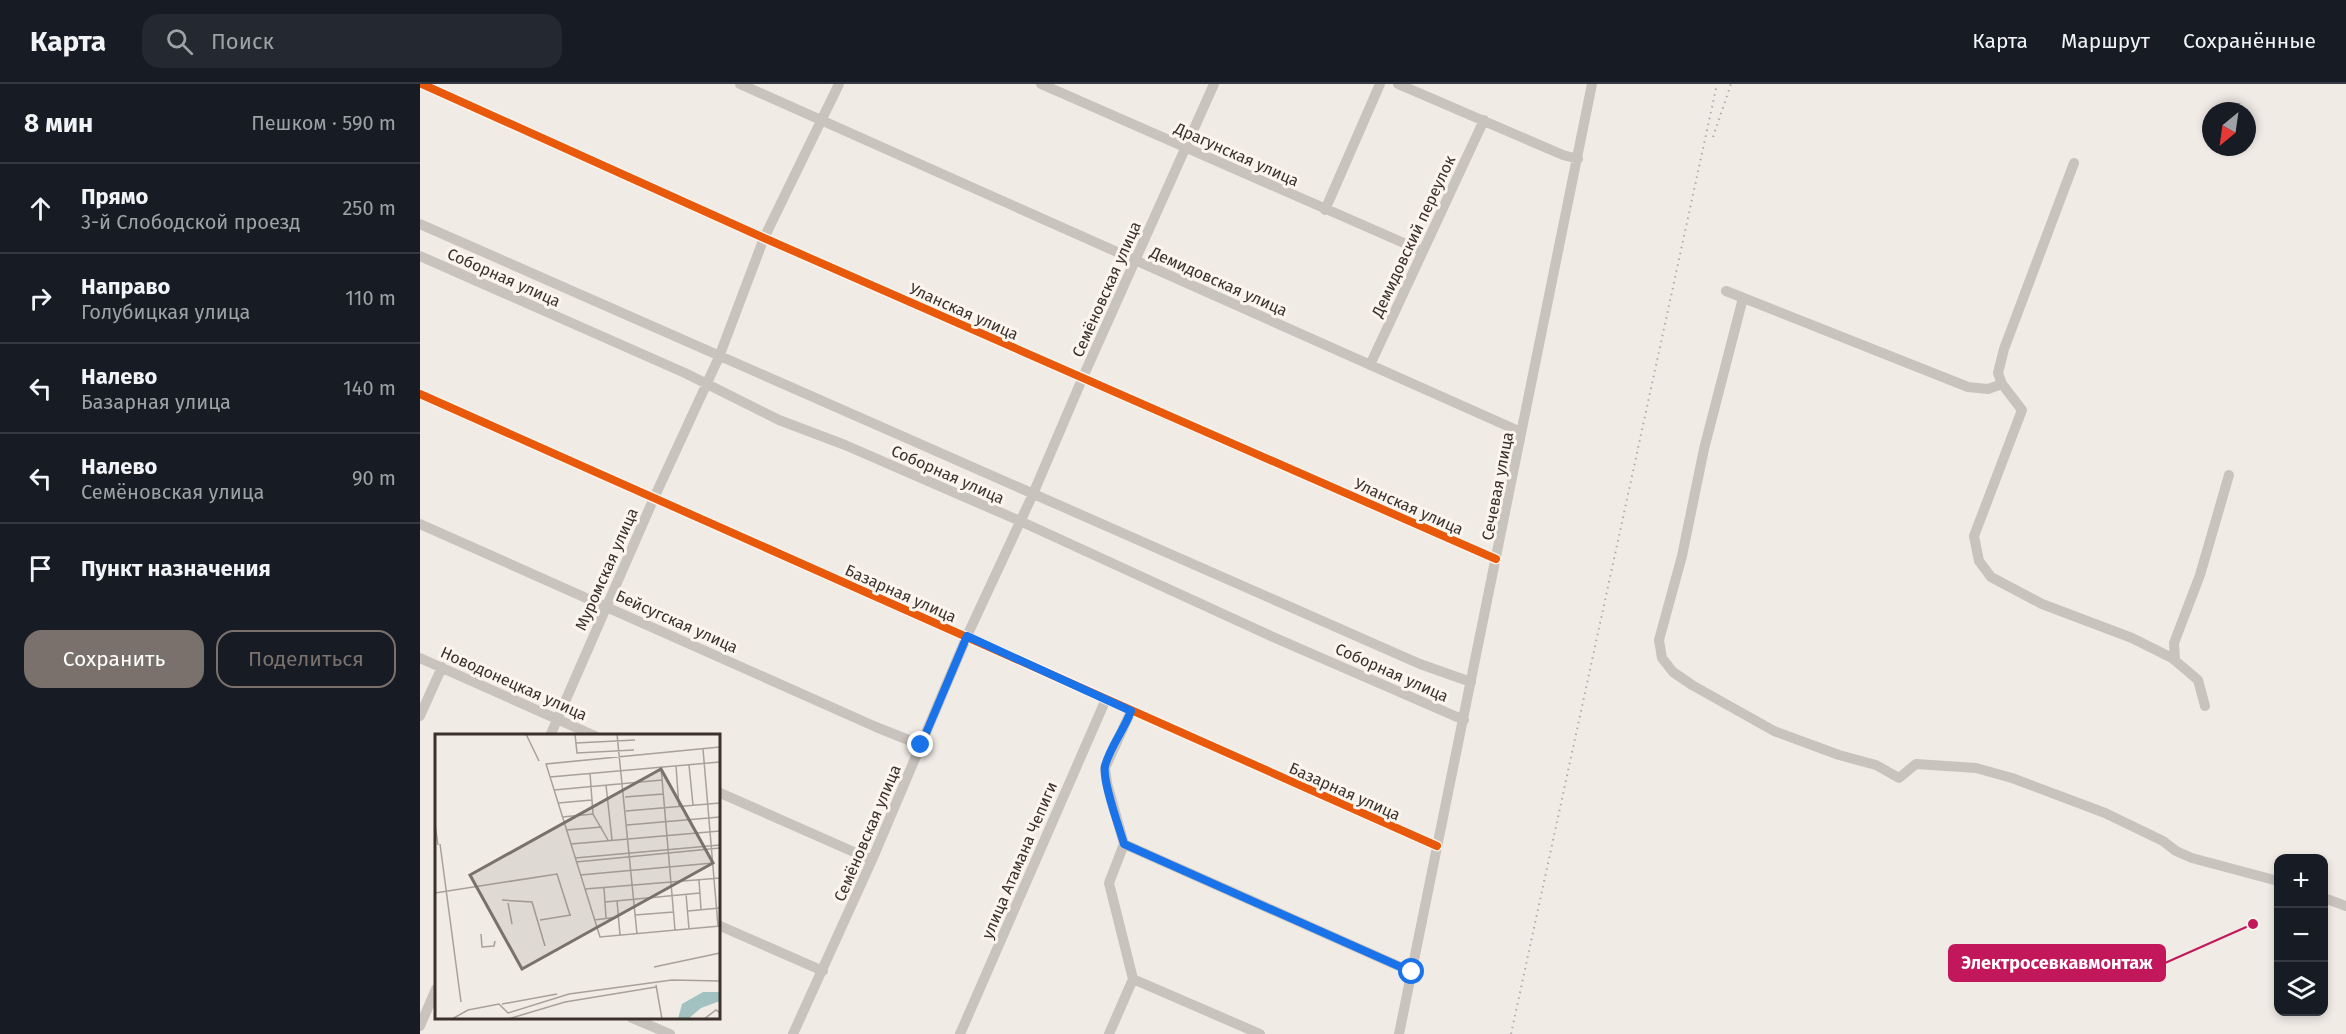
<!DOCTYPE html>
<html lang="ru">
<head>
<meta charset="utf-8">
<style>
	:root { --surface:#171b24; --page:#242831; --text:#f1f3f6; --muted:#9ea1a6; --line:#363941; --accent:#7a716c }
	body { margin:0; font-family:"Fira Sans",sans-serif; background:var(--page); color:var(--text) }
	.controls { position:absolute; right:18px; bottom:18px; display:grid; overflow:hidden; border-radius:12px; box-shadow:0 3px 9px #0003 }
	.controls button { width:54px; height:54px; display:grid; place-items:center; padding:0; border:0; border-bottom:2px solid var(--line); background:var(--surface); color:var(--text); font:30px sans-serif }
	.compass { position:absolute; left:1782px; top:18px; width:54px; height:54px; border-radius:50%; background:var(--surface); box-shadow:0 3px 9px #0003; rotate:209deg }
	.stop { position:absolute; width:18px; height:18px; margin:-14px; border:4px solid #1a73e8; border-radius:50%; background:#fff }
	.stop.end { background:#1a73e8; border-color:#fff; box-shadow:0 2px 6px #0008 }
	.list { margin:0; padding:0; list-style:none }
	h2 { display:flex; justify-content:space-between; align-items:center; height:78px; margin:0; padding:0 24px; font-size:26px }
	h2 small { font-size:20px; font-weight:400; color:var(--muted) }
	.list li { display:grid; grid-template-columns:39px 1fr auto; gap:18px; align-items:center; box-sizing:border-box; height:90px; padding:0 24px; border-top:2px solid var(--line) }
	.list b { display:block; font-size:22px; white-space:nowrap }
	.list p { margin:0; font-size:20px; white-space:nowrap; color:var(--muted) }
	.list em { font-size:20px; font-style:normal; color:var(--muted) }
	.actions { display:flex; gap:12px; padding:18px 24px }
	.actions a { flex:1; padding:14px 0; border:2px solid var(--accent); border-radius:18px; text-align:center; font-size:21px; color:var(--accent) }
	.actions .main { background:var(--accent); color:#fff }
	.icon { flex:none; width:33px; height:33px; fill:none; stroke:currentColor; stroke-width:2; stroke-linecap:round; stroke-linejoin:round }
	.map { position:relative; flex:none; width:1926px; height:950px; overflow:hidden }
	header { display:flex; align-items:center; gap:36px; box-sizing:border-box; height:84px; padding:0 30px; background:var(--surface); border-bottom:2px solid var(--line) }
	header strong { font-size:28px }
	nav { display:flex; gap:33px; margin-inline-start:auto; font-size:21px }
	.search { width:420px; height:54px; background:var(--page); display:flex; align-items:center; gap:15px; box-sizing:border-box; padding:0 21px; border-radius:18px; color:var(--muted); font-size:22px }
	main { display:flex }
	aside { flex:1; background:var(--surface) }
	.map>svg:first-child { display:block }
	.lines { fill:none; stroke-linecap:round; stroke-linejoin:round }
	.minor { stroke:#c9c3be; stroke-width:10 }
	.rail { stroke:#b1aca8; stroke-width:2; stroke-dasharray:1.5 4.5; stroke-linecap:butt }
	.cycleway-casing { stroke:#fbf5ee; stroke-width:11 }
	.cycleway { stroke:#e8590c; stroke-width:8 }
	.route { stroke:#1a73e8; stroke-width:8 }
	.labels { text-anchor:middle; stroke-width:6; stroke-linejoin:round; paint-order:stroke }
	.street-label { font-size:16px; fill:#3b302b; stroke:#fbf5ee }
	.inset-road { fill:none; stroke:#a8a09b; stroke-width:1.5 }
	.view { fill:#7a716c; fill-opacity:0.15; stroke:#7a716c; stroke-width:3 }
	.inset-edge { fill:none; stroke:#3b302b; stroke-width:3 }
	.leader { fill:none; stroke:#c2185b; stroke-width:2 }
	.callout-dot { fill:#c2185b; stroke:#fbf5ee; stroke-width:2 }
	.callout { fill:#c2185b; stroke:#c2185b; stroke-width:2 }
	.callout-label { font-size:18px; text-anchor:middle; font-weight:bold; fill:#fff }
</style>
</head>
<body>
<header>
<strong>Карта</strong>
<div class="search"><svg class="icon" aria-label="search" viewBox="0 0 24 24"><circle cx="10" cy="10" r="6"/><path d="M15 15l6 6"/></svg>Поиск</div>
<nav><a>Карта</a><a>Маршрут</a><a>Сохранённые</a></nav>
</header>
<main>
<aside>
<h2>8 мин<small>Пешком · 590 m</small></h2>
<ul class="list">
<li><svg class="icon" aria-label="ahead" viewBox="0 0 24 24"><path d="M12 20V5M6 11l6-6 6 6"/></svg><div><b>Прямо</b><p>3-й Слободской проезд</p></div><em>250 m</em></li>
<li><svg class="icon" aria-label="right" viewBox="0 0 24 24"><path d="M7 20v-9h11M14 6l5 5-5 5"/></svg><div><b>Направо</b><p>Голубицкая улица</p></div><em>110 m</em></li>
<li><svg class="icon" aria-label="left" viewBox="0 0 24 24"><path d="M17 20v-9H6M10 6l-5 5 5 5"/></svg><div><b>Налево</b><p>Базарная улица</p></div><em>140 m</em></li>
<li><svg class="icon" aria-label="left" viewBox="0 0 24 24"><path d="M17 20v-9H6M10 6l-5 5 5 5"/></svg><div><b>Налево</b><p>Семёновская улица</p></div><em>90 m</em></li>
<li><svg class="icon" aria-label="arrive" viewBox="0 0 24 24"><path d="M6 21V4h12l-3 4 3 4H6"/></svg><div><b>Пункт назначения</b></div></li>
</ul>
<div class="actions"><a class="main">Сохранить</a><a>Поделиться</a></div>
</aside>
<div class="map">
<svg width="1926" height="950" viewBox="0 0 1926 950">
	<rect width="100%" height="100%" fill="#f0ebe5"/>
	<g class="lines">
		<path class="minor" d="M2,0l342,154 732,321
			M320,0l781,348
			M621,0l381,167
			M978,0l165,71 15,4
			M1654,79l-70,186 -6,24 4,11 20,26 -48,126 5,25 12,16 51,27 90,34 40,20 26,22 7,26
			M905,126l55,-126
			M0,140l1000,440 51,18
			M0,172l265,117 94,47 66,25 175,76 253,116 191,83
			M1306,207l242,96 20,2 14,-5
			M1323,214l-39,151 -22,107 -23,84 3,18 11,14 19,13 82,46 65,24 37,10 23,13 17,-14 60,4 36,10 93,35 58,28 13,10 16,7 86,23
			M950,281l114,-245
			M0,310l1017,452
			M0,440l456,203 45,18
			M0,574l175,78
			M1755,576l-1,-17 26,-68 29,-100
			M0,632l22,-49
			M130,652l104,-238 65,-141 45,-119 75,-154
			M298,708l154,68
			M704,760l288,128
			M1904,814l22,8
			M298,841l105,46
			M713,895l127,55
			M212,934l38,16
			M0,942l16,-37
			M373,950l79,-174 95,-224 66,-142 50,-117 131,-293
			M540,950l146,-335
			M689,950l24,-55 -24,-96 15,-39 -17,-61 -2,-15 26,-57
			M979,950l193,-950"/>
		<path class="rail" d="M1293,53l18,-53
			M1091,950l206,-950"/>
		<g class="cycleway-casing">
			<path id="cycleway" d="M2,0l342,154 732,321
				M0,310l1017,452"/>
		</g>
		<use href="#cycleway" class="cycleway"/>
	</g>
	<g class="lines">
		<path class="route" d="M501,661l46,-109 164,75c-7,19 -21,36 -26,55 -3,15 14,61 19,78l288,128"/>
	</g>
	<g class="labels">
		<g class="street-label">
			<text transform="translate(817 70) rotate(24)" y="6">Драгунская улица</text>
			<text transform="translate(993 152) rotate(-65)" y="6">Демидовский переулок</text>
			<text transform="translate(84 193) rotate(24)" y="6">Соборная улица</text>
			<text transform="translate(799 197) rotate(24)" y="6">Демидовская улица</text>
			<text transform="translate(686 205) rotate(-66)" y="6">Семёновская улица</text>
			<text transform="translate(544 227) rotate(24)" y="6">Уланская улица</text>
			<text transform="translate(528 390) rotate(24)" y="6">Соборная улица</text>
			<text transform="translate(1077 402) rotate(-79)" y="6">Сечевая улица</text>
			<text transform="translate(989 422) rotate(24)" y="6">Уланская улица</text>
			<text transform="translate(186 485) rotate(-66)" y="6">Муромская улица</text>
			<text transform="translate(481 509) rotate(24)" y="6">Базарная улица</text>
			<text transform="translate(257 537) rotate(24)" y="6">Бейсугская улица</text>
			<text transform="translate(972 588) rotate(24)" y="6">Соборная улица</text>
			<text transform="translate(94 599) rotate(24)" y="6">Новодонецкая улица</text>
			<text transform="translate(925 707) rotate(24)" y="6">Базарная улица</text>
			<text transform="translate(447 749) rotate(-67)" y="6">Семёновская улица</text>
			<text transform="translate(599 776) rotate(-67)" y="6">улица Атамана Чепиги</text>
		</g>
	</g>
	<g transform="translate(15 650)">
		<rect width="285" height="285" fill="#f0ebe5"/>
		<path d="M268,258h17v9l-19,7 -13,11h-10l4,-15z" fill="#a1c2c1"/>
		<path class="inset-road" d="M91,0l13,27M140,0l2,19 57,-3M182,0l20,200M141,9l59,-3M285,13l-174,17 54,173 120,-11M268,15l15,177M254,31l4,40M241,32l3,41M226,33l14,163M155,39l3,41 15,26M115,43l170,-15M171,51l6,55M119,56l108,-10M190,63l38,-3M123,69l34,-3M191,77l94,-8M127,83l31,-3M0,90l3,21M192,91l93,-8M131,96l36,-3M5,110l21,158M136,110l149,-13M140,124l145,-13M141,128l144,-14M145,141l133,-12M264,146l2,29M169,154l2,30M150,155l135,-11M0,159l122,-19 13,41M251,160l3,35M67,166l30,2 13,44M182,167l3,34M170,168l95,-9M73,169l4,21M253,177l32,-3M200,181l39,-3M105,186l31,-5M159,186l24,-3M46,200l1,13 12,-1 1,-5M219,233l66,-14M221,251l6,34M67,270l55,-10M17,285l16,-9 31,-6 9,9 61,-19 103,-14 48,1M73,285l57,-17 91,-15M269,285l12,-9 4,3"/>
		<path class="view" d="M226,35l52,94 -191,106 -52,-94z"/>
		<rect width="285" height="285" class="inset-edge"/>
	</g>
	<path class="leader" d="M1833 840L1745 879"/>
	<circle class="callout-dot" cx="1833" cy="840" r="6"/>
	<rect class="callout" x="1529" y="861" width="216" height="36" rx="6"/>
	<g class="callout-label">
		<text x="1637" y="885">Электросевкавмонтаж</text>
	</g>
</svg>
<div class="controls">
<button>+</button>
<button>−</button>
<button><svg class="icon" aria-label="layers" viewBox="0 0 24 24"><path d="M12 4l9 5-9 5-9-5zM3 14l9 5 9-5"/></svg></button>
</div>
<svg class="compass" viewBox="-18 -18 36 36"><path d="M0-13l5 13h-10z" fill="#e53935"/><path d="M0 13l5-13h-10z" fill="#9ea1a6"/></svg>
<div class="stop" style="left:992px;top:888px"></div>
<div class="stop end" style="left:501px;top:661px"></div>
</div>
</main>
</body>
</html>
